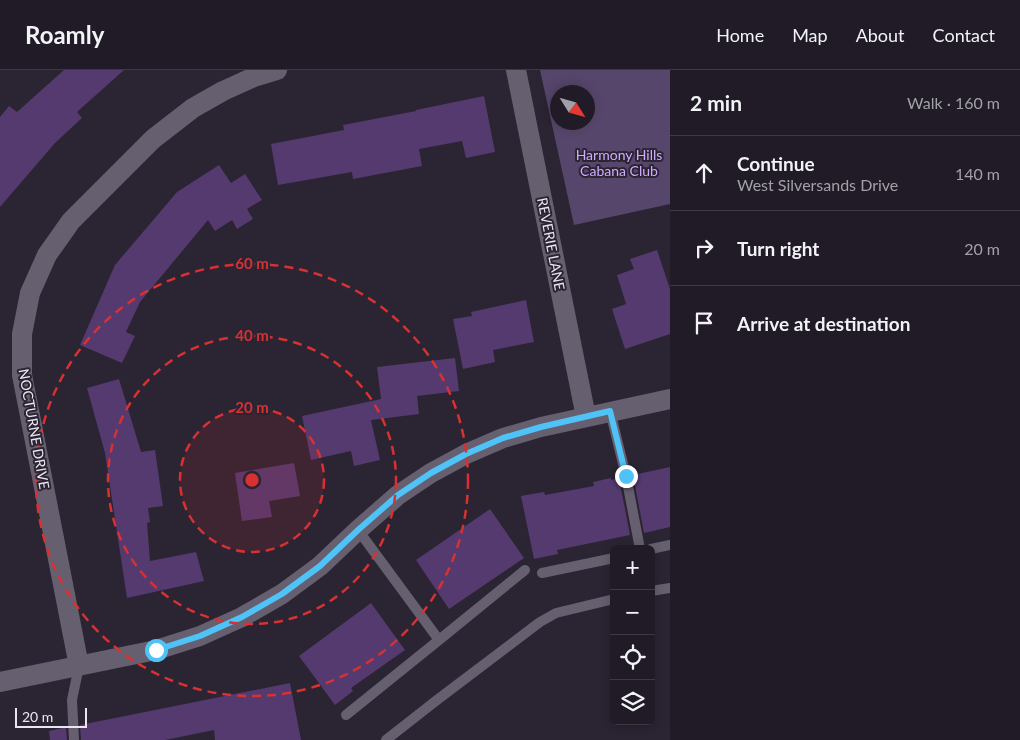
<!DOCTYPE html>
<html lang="en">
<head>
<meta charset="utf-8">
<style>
	:root { --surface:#201b26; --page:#2d2832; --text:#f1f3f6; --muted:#a2a1a7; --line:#3d3943 }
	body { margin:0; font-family:Lato,sans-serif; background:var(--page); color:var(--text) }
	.controls { position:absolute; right:15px; bottom:15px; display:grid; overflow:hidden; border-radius:8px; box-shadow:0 2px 12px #0003 }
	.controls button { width:45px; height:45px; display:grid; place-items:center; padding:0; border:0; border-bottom:1px solid var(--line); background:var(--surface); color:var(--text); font:25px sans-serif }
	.compass { position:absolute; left:550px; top:15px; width:45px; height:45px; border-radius:50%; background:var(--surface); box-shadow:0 2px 12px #0003; rotate:127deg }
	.scale { position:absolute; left:15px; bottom:12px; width:72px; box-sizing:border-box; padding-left:5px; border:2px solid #eae5ef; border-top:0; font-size:14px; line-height:18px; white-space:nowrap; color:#eae5ef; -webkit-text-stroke:4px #2b2433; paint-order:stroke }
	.stop { position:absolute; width:15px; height:15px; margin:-11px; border:4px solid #4fc3f7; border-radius:50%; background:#fff }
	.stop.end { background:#4fc3f7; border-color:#fff; box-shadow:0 1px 5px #0008 }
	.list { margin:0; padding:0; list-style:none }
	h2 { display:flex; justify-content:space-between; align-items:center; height:65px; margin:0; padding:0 20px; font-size:21px }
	h2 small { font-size:16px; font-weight:400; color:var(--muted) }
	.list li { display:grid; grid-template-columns:32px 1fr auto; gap:15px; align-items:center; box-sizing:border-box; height:75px; padding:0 20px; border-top:1px solid var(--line) }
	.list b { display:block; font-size:19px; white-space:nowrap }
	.list p { margin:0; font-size:16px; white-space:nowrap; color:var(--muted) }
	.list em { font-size:16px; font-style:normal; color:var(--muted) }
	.icon { flex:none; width:28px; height:28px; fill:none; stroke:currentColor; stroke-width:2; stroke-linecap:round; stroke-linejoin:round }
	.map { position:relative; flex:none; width:670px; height:670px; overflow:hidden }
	header { display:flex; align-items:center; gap:30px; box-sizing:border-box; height:70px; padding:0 25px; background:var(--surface); border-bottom:1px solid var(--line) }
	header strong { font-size:24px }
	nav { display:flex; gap:28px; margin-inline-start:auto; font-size:18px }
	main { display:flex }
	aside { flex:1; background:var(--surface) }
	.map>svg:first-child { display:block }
	.green { fill:#57466b; fill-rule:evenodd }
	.building { fill:#543a6f }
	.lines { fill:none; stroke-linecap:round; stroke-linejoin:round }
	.service { stroke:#665f70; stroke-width:10 }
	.minor { stroke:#665f70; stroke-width:20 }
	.route { stroke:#4fc3f7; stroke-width:6 }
	.ring { fill:none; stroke:#d73132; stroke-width:2.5; stroke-dasharray:9 6 }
	.labels { text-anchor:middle; stroke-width:4; stroke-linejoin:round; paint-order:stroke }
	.park-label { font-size:14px; fill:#d2abff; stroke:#2b2433 }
	.street-label { font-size:14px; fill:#eae5ef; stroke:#2b2433 }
	.centre { fill:#d73132; stroke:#2b2433; stroke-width:2.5 }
	.ring-label { font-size:15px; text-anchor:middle; font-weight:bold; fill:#d73132; stroke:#2b2433; stroke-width:4; stroke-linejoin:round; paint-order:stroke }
</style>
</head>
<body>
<header>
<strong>Roamly</strong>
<nav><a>Home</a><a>Map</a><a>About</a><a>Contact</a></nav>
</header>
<main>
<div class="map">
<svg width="670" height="670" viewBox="0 0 670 670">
	<rect width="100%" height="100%" fill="#2b2433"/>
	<path class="green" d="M540,0h130v134l-96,21zM588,22v30h-30v-30z"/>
	<path class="building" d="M64,0h60l-47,42 5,6 -27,25 -55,64v-90l9,-11 8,6z
		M484,26l11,56 -29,6 -4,-17 -43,8 3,17 -69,13 -1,-7 -74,13 -7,-41 73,-14 -1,-5 73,-14v-1z
		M219,95l12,18 14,-9 17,26 -15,9 6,10 -16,10 -5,-9 -17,11 -7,-11 -68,82 -14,30 9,4 -13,27 -42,-18 35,-80 62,-73z
		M657,180l13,39v45l-45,15 -13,-40 14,-5 -9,-29 17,-6 -4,-10z
		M526,230l8,42 -41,8 2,12 -32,7 -10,-50 19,-3 -1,-4z
		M455,288l4,33 -42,5 2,18 -48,6 9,40 -26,6 -3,-15 -40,9 -9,-44 79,-17 -4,-32z
		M119,309l22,73 14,-2 8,56 -15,2 2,14 -3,1 3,38 46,-9 8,29 -77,17 -22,-145 -18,-65z
		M294,393l6,33 -31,5 3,16 -30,4 -7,-48z
		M670,397v60l-26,6 -11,-58z
		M611,408v2l8,-2 11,57 -73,15 1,4 -24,5 -13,-63 23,-4 1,3 49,-9 -1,-4z
		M490,439l34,49 -75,51 -33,-49z
		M371,533l34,47 -54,38 2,3 -18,14 -36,-49z
		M290,613l11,57h-86l-1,-10 -49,10h-84l-1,-15z
		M66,657l1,13h-17l-1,-9z"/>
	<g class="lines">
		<path class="service" d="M610,341l16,65 14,73
			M651,479l19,-4
			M542,503l72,-15
			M651,521l19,-3
			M439,570l86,-70
			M346,645l93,-75 -81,-110
			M74,670l-2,-40 7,-34
			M386,670l51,-40 103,-78 16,-9 58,-14"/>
		<path class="minor" d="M516,0l70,347
			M79,596l-57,-291v-41l8,-41 17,-38 24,-34 82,-82 40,-31 30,-17 31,-14 23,-7
			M0,612l156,-32 44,-14 42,-19 40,-23 38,-28 38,-36 40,-35 33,-22 35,-19 37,-16 38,-11 129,-28"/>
	</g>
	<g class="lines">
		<path class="route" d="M156,580l44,-14 42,-19 40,-23 38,-28 38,-36 40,-35 33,-22 35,-19 37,-16 38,-11 69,-16 16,65"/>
	</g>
	<circle cx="252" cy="410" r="72" fill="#d73132" fill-opacity=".12"/>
	<g class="ring">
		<circle cx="252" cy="410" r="72"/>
		<circle cx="252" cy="410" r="144"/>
		<circle cx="252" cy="410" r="216"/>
	</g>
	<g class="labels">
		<g class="park-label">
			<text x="619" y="90">Harmony Hills<tspan x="619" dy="16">Cabana Club</tspan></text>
		</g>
		<g class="street-label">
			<text transform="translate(551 174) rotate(79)" y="5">REVERIE LANE</text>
			<text transform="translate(34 359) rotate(80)" y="5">NOCTURNE DRIVE</text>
		</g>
	</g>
	<circle cx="252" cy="410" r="8" class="centre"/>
	<g class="ring-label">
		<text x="252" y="199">60 m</text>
		<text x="252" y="271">40 m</text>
		<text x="252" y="343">20 m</text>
	</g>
</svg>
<div class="controls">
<button>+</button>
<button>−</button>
<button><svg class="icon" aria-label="locate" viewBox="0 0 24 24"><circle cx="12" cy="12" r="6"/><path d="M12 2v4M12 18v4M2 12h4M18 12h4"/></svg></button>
<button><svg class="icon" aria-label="layers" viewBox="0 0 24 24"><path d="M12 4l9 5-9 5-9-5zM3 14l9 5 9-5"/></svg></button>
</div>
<svg class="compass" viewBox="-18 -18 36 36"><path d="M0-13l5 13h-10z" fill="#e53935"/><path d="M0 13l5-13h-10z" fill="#a2a1a7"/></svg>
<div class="scale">20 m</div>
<div class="stop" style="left:156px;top:580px"></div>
<div class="stop end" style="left:626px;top:406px"></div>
</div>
<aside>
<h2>2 min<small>Walk · 160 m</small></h2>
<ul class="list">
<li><svg class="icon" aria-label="ahead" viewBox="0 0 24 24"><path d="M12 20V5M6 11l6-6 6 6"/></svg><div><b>Continue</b><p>West Silversands Drive</p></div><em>140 m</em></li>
<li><svg class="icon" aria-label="right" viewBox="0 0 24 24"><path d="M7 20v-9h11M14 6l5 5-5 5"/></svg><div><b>Turn right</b></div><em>20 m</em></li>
<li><svg class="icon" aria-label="arrive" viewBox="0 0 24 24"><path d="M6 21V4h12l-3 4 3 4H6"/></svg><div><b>Arrive at destination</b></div></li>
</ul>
</aside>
</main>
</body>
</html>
